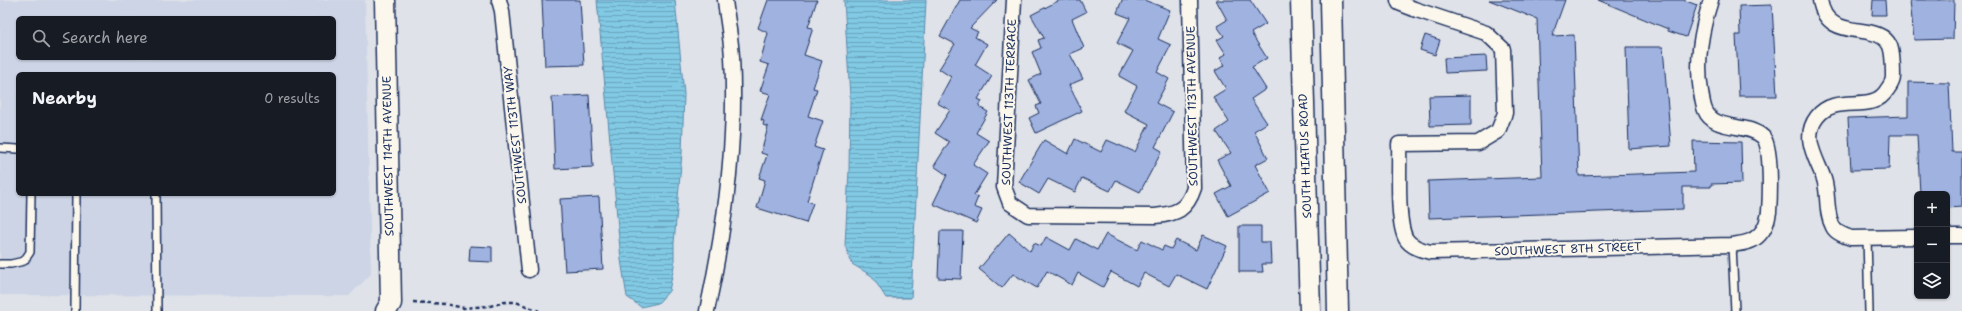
<!DOCTYPE html>
<html lang="en">
<head>
<meta charset="utf-8">
<style>
	:root { --surface:#171b24; --page:#20242c; --text:#f1f3f6; --muted:#9ea1a6; --line:#363941 }
	body { margin:0; font-family:"Shantell Sans",sans-serif; background:var(--page); color:var(--text) }
	.controls { position:absolute; right:12px; bottom:12px; display:grid; overflow:hidden; border-radius:6px; box-shadow:0 1px 3px #0004 }
	.controls button { width:36px; height:36px; display:grid; place-items:center; padding:0; border:0; border-bottom:1px solid var(--line); background:var(--surface); color:var(--text); font:20px sans-serif }
	.list { margin:0; padding:0; list-style:none }
	h2 { display:flex; justify-content:space-between; align-items:center; height:52px; margin:0; padding:0 16px; font-size:17px }
	h2 small { font-size:13px; font-weight:400; color:var(--muted) }
	.icon { flex:none; width:22px; height:22px; fill:none; stroke:currentColor; stroke-width:2; stroke-linecap:round; stroke-linejoin:round }
	.map { position:relative; flex:none; width:1962px; height:311px; overflow:hidden }
	.search { position:absolute; background:var(--surface); box-shadow:0 1px 3px #0004; left:16px; top:16px; width:320px; height:44px; display:flex; align-items:center; gap:10px; box-sizing:border-box; padding:0 14px; border-radius:6px; color:var(--muted); font-size:15px }
	.panel { position:absolute; background:var(--surface); box-shadow:0 1px 3px #0004; left:16px; top:72px; width:320px; height:124px; border-radius:6px }
	.map>svg:first-child { display:block }
	.built { fill:#ccd4e6; fill-rule:evenodd }
	.water { fill:url(#water-rules); stroke:#598bae }
	.building { fill:#9fb2e0; stroke:#1b2f5e }
	.lines { fill:none; stroke-linecap:round; stroke-linejoin:round }
	.lane-casing { stroke:#1b2f5e; stroke-width:10 }
	.street-casing { stroke:#1b2f5e; stroke-width:17 }
	.secondary-casing { stroke:#1b2f5e; stroke-width:23 }
	.path { stroke:#1b2f5e; stroke-width:2.5; stroke-dasharray:4 3; stroke-linecap:butt }
	.lane { stroke:#fbf7ec; stroke-width:7 }
	.street { stroke:#fbf7ec; stroke-width:14 }
	.secondary { stroke:#fbf7ec; stroke-width:20 }
	.labels { text-anchor:middle; stroke-width:4; stroke-linejoin:round; paint-order:stroke }
	.street-label { font-size:12px; fill:#1b2f5e; stroke:#fbf7ec }
</style>
</head>
<body>
<div class="map">
<svg width="1962" height="311" viewBox="0 0 1962 311">
	<defs>
		<pattern id="water-rules" width="6" height="5" patternUnits="userSpaceOnUse"><rect width="6" height="5" fill="#82c9e4"/><path d="M0 2.5h6" fill="none" stroke="#6aa4bc"/></pattern>
	</defs>
	<rect width="100%" height="100%" fill="#dfe2e8"/>
	<filter id="ink" filterUnits="userSpaceOnUse"><feTurbulence type="fractalNoise" baseFrequency=".025" numOctaves="2"/><feDisplacementMap in="SourceGraphic" scale="8" xChannelSelector="R" yChannelSelector="G"/><feConvolveMatrix kernelMatrix="1 2 1 2 8 2 1 2 1" color-interpolation-filters="sRGB"/></filter>
	<g filter="url(#ink)">
		<path class="built" d="M0,0h365l6,274 -22,22 -349,-1zM18,18h316v40h-316zM18,74h316v120h-316z"/>
		<path class="water" d="M597,0h78l9,94 -2,59 -8,90v23l-5,25 -11,12 -17,4 -14,-10 -6,-37z
			M844,0h82l-15,298h-25l-14,-22 -20,-12 -7,-19 4,-75 1,-73z"/>
		<path class="building" d="M542,0h38l4,65 -39,1z
			M768,0h49l-9,27 5,1 -9,27 18,6 -9,27 4,1 -9,27 15,5 -9,26 9,3 -16,51 6,2 -7,20 -49,-15 8,-28 -6,-2 8,-23 -6,-2 7,-26 -5,-2 1,-4 -3,-1 9,-26 -10,-3 9,-26 -9,-3 8,-29 -10,-5z
			M960,0h37l-27,28 8,4 -3,5 12,7 -12,21 17,11 -14,23 4,2 -3,6 9,5 -12,21 13,8 -16,24 14,9 -13,21 4,2 -4,10 8,3 -6,13 -43,-19 14,-29 -13,-9 15,-24 -14,-9 15,-23 -13,-7 14,-26 -12,-8 16,-25 -15,-8z
			M1060,0h20l6,12 -14,7 12,29 -14,6 13,25 -14,6 13,26 -46,22 -7,-15 10,-5 -3,-7 5,-2 -12,-24 12,-6 -9,-22 9,-4 -3,-8 6,-2 -13,-23z
			M1122,0h22l26,10 -12,29 13,6 -14,27 12,7 -13,24 17,9 -18,35 7,4 -22,41 -24,-12 -6,11 -28,-13 -7,14 -27,-13 -9,15 -20,-12 25,-42 24,14 7,-15 26,13 6,-12 28,12 14,-28 -25,-13 13,-25 -18,-10 14,-25 -16,-8 13,-25 -13,-5z
			M1216,0h34l16,24 -15,9 16,25 -15,9 14,22 -15,10 16,24 -13,8 14,27 -13,7 15,28 -42,23 -12,-22 15,-8 -14,-26 14,-7 -15,-22 13,-9 -16,-25 13,-8 -11,-18 10,-6 -5,-7 6,-4 -9,-14 7,-4 -7,-10 10,-6z
			M1489,0h76l-13,36 22,-1 5,141 115,-4 -1,-31 48,1 1,41 -31,1v3h-28v22l-254,9 -1,-37 114,-4 -5,-158z
			M1598,0h85l14,5 -11,32 -18,-6v-2z
			M1873,0h12l1,15h-14z
			M1910,0h44l-1,39 -39,1z
			M1772,5l5,91h-38l-3,-61h4l-1,-29z
			M1425,35l15,5 -5,15 -15,-5z
			M1626,47h37l8,99 -42,3z
			M1486,56l1,15 -42,2 -1,-15z
			M1908,82l41,1 3,69h10v55l-15,1v-14h-27l-3,-59h-27l-1,34 -38,1 -3,-52 60,-2z
			M589,95l4,72 -38,2 -3,-72z
			M1471,95v30l-41,1 -1,-30z
			M599,197l4,72 -38,2 -5,-72z
			M1239,226h22v16h9l1,22h-9l1,8h-24z
			M940,231h23l-2,48 -23,-1z
			M1009,233l21,18 4,-8 7,3 5,-9 24,13 6,-11 21,11 9,-16 31,16 5,-10 20,10 2,-4 7,3 5,-9 20,10 7,-15 24,11 -20,43 -31,-15 -7,12 -25,-13 -7,13 -26,-14 -8,15 -25,-14 -6,12 -25,-14 -10,17 -24,-14 -11,14 -23,-19z
			M470,246l22,1v15l-23,-1z"/>
		<g class="lines">
			<g class="lane-casing">
				<path id="lane" d="M0,148l18,1
					M156,194l1,117
					M1867,238l2,73
					M1732,245l3,66
					M0,264h11l13,-3 6,-9 1,-58
					M75,311l1,-117"/>
			</g>
			<g class="street-casing">
				<path id="street" d="M499,0l3,11 27,259
					M1014,0l-10,187 6,16 18,12 127,1c21,-2 32,-6 39,-28l-4,-188
					M1398,0l1,3 15,6 72,24 17,16 2,64 -7,18 -20,12 -79,1c1,22 -3,78 7,95 5,8 16,11 24,13l302,-7c11,-2 20,-2 28,-11 5,-5 8,-15 9,-22 1,-14 3,-66 -6,-75 -16,-15 -49,-5 -58,-27 -2,-5 -3,-12 -4,-18 -5,-32 0,-61 10,-92
					M1820,0c7,45 58,19 70,46 3,8 3,23 3,31 0,5 -3,9 -6,13 -15,25 -51,2 -70,27 -16,21 0,42 7,62 5,15 1,33 9,48 3,6 12,9 18,11l66,-1
					M1947,236h15
					M707,311c18,-83 30,-169 25,-254 -1,-19 -5,-38 -7,-57"/>
			</g>
			<g class="secondary-casing">
				<path id="secondary" d="M385,0l6,303 -5,8
					M1301,0l9,311
					M1331,0l7,311"/>
			</g>
			<path class="path" d="M413,302l32,2 19,4 26,-2 15,-4h11l23,9"/>
			<use href="#lane" class="lane"/>
			<use href="#street" class="street"/>
			<use href="#secondary" class="secondary"/>
		</g>
	</g>
	<g class="labels">
		<g class="street-label">
			<text transform="translate(1009 102) rotate(-88)" y="4">SOUTHWEST 113TH TERRACE</text>
			<text transform="translate(1192 106) rotate(-91)" y="4">SOUTHWEST 113TH AVENUE</text>
			<text transform="translate(515 135) rotate(-96)" y="4">SOUTHWEST 113TH WAY</text>
			<text transform="translate(388 156) rotate(-91)" y="4">SOUTHWEST 114TH AVENUE</text>
			<text transform="translate(1305 156) rotate(-92)" y="4">SOUTH HIATUS ROAD</text>
			<text transform="translate(1568 249) rotate(-2)" y="4">SOUTHWEST 8TH STREET</text>
		</g>
	</g>
</svg>
<div class="controls">
<button>+</button>
<button>−</button>
<button><svg class="icon" aria-label="layers" viewBox="0 0 24 24"><path d="M12 4l9 5-9 5-9-5zM3 14l9 5 9-5"/></svg></button>
</div>
<div class="search"><svg class="icon" aria-label="search" viewBox="0 0 24 24"><circle cx="10" cy="10" r="6"/><path d="M15 15l6 6"/></svg>Search here</div>
<section class="panel">
<h2>Nearby<small>0 results</small></h2>
<ul class="list">
</ul>
</section>
</div>
</body>
</html>
